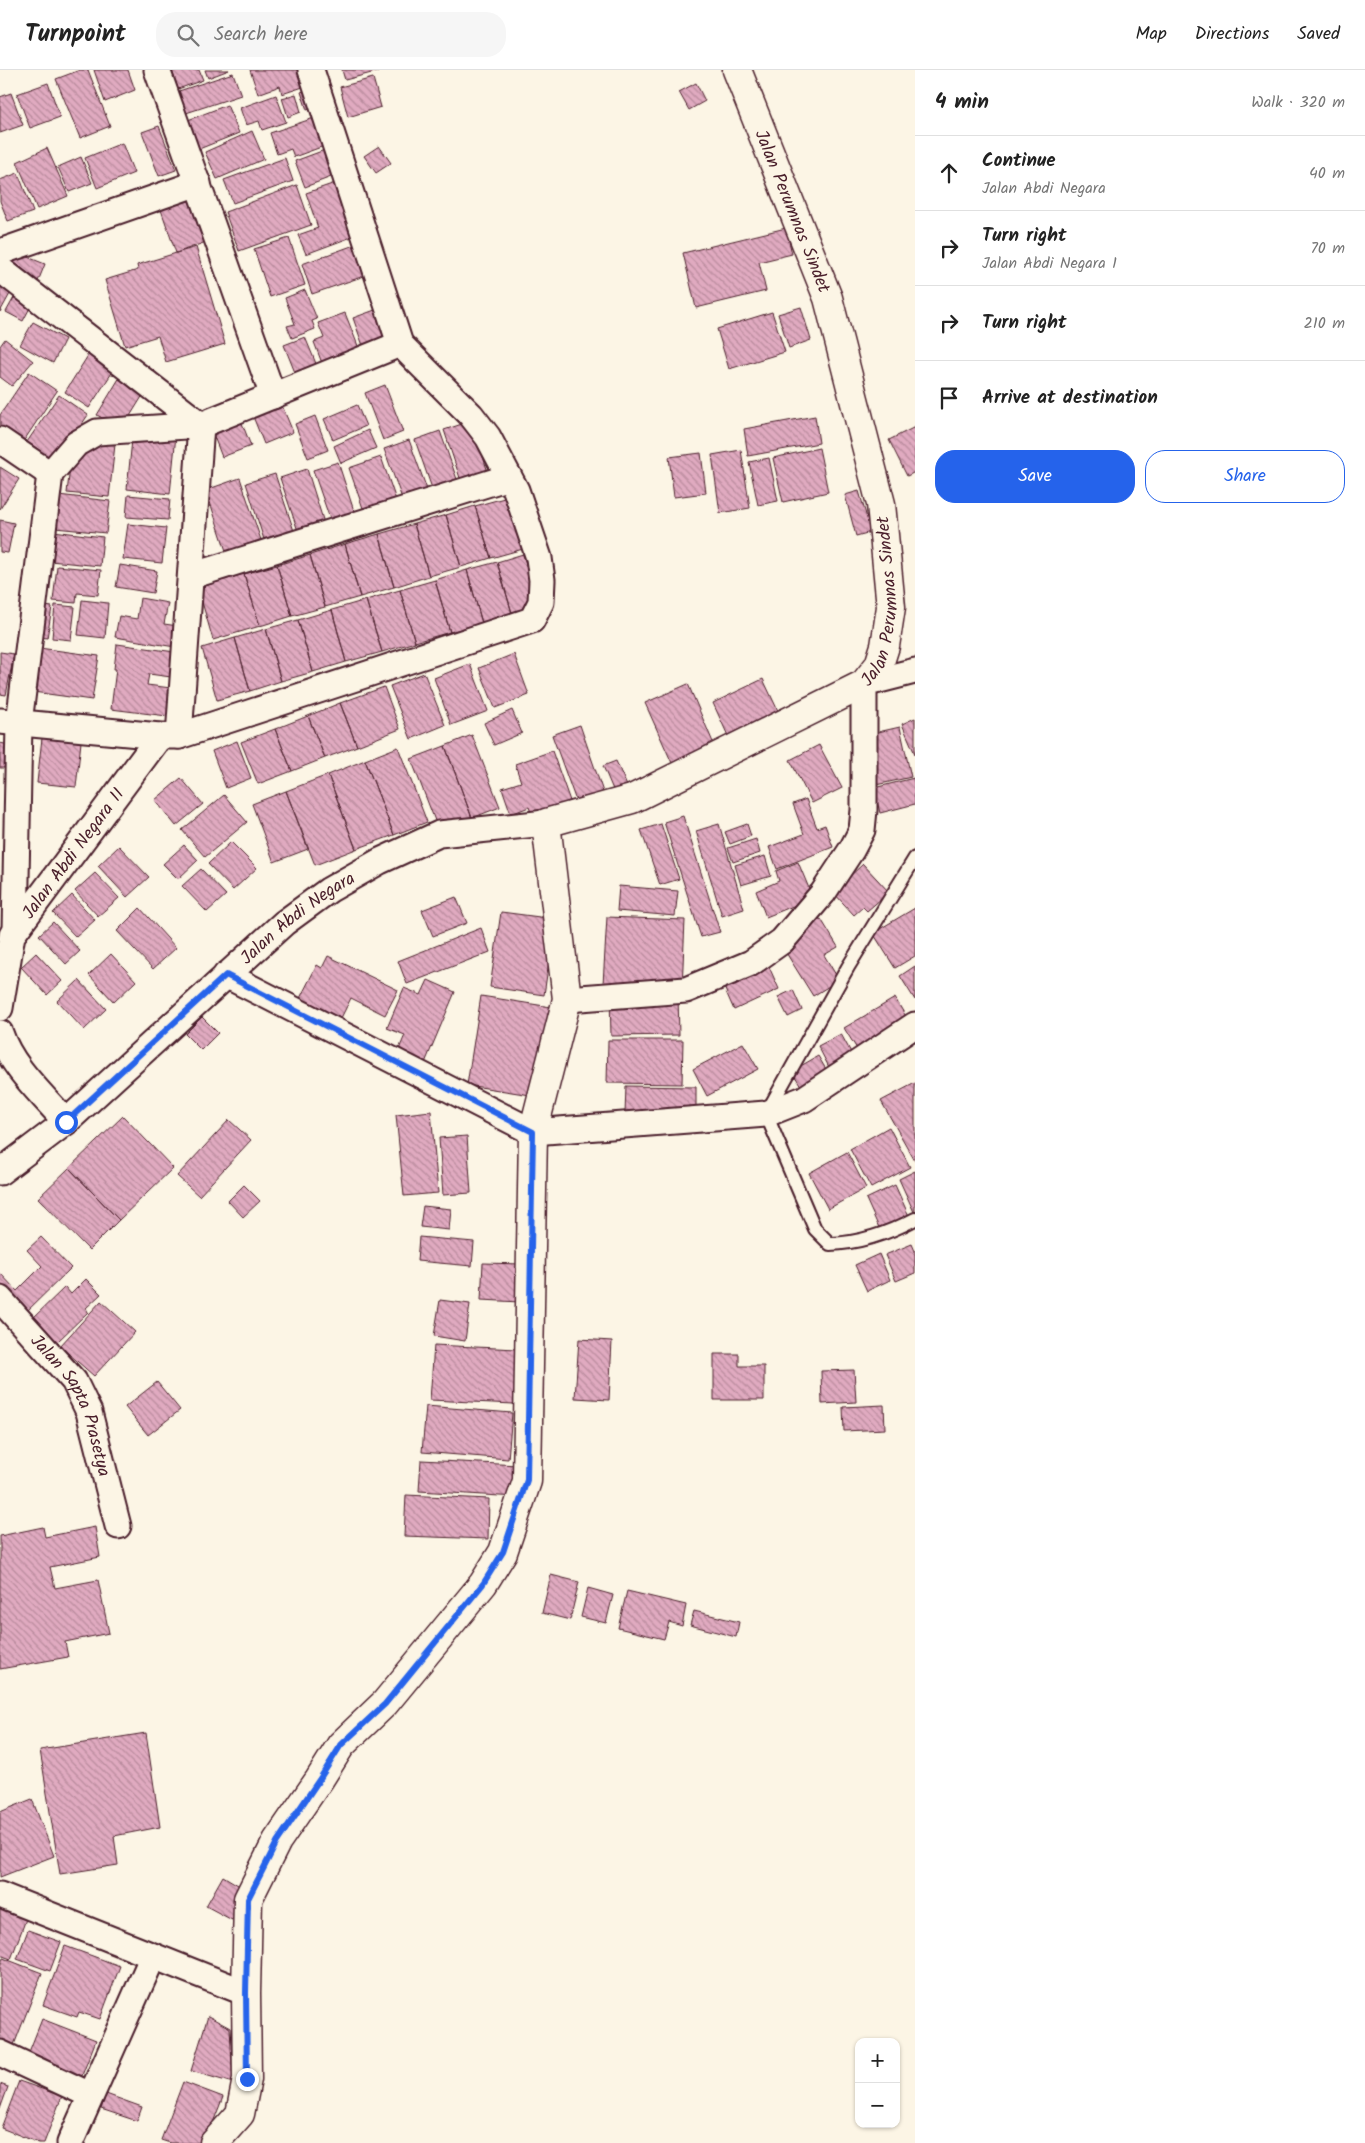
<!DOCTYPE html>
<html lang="en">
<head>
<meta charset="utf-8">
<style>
	:root { --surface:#fff; --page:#f6f6f6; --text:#222; --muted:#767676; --line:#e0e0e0; --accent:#2563eb }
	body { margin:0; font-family:Kalam,sans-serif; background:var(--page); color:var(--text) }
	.controls { position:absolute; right:15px; bottom:15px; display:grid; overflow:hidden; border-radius:10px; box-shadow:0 1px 4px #0004 }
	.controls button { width:45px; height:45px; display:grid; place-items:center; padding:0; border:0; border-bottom:1px solid var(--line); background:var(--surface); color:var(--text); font:25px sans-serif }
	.stop { position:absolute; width:15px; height:15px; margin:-11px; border:4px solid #2563eb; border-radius:50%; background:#fff }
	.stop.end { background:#2563eb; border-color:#fff; box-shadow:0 1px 5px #0008 }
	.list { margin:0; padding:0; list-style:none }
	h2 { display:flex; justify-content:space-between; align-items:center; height:65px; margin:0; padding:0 20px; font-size:21px }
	h2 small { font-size:16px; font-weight:400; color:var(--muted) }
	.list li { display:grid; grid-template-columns:32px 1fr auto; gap:15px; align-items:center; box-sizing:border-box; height:75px; padding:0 20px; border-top:1px solid var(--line) }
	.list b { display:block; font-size:19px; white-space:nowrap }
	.list p { margin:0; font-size:16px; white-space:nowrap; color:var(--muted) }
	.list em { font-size:16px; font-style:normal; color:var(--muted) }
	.actions { display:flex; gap:10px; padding:15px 20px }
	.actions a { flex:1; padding:11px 0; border:1px solid var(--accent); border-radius:20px; text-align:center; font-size:18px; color:var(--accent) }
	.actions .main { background:var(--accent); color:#fff }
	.icon { flex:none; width:28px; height:28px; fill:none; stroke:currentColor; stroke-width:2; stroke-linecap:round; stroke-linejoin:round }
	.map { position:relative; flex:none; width:915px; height:2073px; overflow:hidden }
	header { display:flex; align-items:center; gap:30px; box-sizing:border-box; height:70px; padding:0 25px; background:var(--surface); border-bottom:1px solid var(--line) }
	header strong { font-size:24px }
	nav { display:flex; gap:28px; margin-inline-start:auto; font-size:18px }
	.search { width:350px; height:45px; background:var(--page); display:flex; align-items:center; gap:12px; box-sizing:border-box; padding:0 18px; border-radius:20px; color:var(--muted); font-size:19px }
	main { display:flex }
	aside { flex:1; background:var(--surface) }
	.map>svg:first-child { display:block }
	.building { fill:url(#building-back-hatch); stroke:#4a1f2b }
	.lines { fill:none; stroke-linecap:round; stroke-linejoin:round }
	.lane-casing { stroke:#4a1f2b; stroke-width:16 }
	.street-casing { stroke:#4a1f2b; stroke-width:29 }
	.secondary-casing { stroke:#4a1f2b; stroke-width:31 }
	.lane { stroke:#fcf5e5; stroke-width:12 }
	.street { stroke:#fcf5e5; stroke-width:25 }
	.secondary { stroke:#fcf5e5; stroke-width:28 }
	.route { stroke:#2563eb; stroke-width:6 }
	.labels { text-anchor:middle; stroke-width:5; stroke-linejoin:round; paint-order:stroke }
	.street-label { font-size:18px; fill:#4a1f2b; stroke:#fcf5e5 }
</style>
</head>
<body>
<header>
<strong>Turnpoint</strong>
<div class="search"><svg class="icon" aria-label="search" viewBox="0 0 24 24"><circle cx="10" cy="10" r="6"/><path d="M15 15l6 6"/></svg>Search here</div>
<nav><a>Map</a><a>Directions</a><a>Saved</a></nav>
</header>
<main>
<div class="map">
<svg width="915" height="2073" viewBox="0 0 915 2073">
	<defs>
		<pattern id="building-back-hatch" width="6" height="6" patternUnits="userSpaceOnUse" patternTransform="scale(1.25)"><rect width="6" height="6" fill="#e0aac0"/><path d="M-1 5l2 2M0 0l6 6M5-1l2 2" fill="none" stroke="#b88a9c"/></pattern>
	</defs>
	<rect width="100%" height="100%" fill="#fcf5e5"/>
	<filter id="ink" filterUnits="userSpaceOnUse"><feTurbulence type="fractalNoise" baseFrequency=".02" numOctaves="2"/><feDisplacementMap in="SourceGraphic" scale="10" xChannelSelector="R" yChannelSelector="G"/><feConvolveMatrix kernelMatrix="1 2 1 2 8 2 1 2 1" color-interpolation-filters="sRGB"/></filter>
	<g filter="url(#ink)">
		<path class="building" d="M80,0h8l22,56 -30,12 -24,-59z
			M94,0h34l7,20 -30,12z
			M172,0h27l4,10 -25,9z
			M205,0h24l-21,8z
			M250,0h50l6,16 -24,8 -2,-8 -22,8z
			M342,0h36l1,1 -34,9z
			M233,3l8,22 -58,19 -7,-22z
			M373,8l8,29 -33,10 -8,-30z
			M48,13l12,34 -30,11 -13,-34z
			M696,13l9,18 -16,9 -10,-18z
			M312,18l6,18 -11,4 -6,-18z
			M11,23l12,32 -23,8v-36z
			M296,24l5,18 -13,5 -6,-19z
			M276,25l10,27 -24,8 -3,-9 -13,4 -6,-17z
			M227,35l12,28 -40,16 -11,-29z
			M314,48l10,28 -30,11 -3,-8 -14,5 -7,-21z
			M159,56l17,44 -17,6 -17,-44z
			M252,61l12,28 -47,20 -12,-27z
			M122,73l12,30 -37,15 -12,-30z
			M379,76l12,17 -15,10 -12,-17z
			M47,78l21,48 -31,13 -20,-47z
			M330,78l9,26 -34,13 -10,-26z
			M81,87l11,26 -23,9 -11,-25z
			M285,88l8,23 -60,22 -9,-23z
			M18,103l15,39 -25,9 -8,-20v-21z
			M338,112l19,53 -51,19 -8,-19 20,-7 -12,-35z
			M297,115l14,40 -72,26 -14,-39z
			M189,123l17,49 -30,11 -17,-49z
			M786,158l6,26 -33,8 7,29 -70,17 -13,-55z
			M289,168l16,47 -35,12 -16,-48z
			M360,173l10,31 -58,20 -10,-30z
			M196,177l29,97 -59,18 -8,-26 -33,10 -20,-66 33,-10 -1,-5z
			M15,182l30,12 -8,20 -30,-12z
			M0,205l16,8 -16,29z
			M305,220l12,29 -5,2 3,8 -23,9 -5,-12 8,-2 -10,-26z
			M16,224l17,8 -10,19 -17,-9z
			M801,237l10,33 -22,8 -11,-34z
			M375,240l14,36 -23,8 -13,-36z
			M772,242l13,40 -56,17 -12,-40z
			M345,243l17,43 -37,15 -11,-29 10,-4 -6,-15z
			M33,252l32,17 -12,24 -33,-18z
			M305,267l12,29 -21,9 -12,-30z
			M5,269l28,22 -21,25 -12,-9v-31z
			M94,276l25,16 -30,46 -24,-16z
			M29,302l28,19 -36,54 -21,-14v-16z
			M123,302l25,15 -26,42 -25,-14z
			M385,315l18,47 -20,8 -18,-47z
			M59,325l29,20 -32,47 -29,-20z
			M281,333l12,29 -29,12 -12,-30z
			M357,335l9,21 -33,14 -9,-21z
			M315,346l13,34 -20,8 -13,-34z
			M815,346l4,27 -71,13 -4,-27z
			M240,348l11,28 -29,11 -11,-28z
			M471,351l18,54 -27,9 -18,-54z
			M915,357v45l-8,4 -18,-36z
			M133,360l43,5 -6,59 -43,-5z
			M368,360l8,18 -35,15 -7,-17z
			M440,361l19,54 -25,9 -19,-54z
			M116,366l-7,61 -42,-4 4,-35z
			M409,370l20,55 -25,9 -20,-55z
			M819,378l9,44 -45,10 -10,-44z
			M741,380l9,58 -30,5 -8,-58z
			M701,383l5,40 -32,4 -5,-40z
			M381,387l16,46 -32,11 -16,-46z
			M769,388l9,43 -20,4 -9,-43z
			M338,392l17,52 -24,8 -18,-52z
			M0,397l19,12 -19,30z
			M307,399l18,57 -26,8 -19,-56z
			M275,404l21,63 -30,9 -20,-63z
			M240,408l24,71 -35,11 -23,-70z
			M859,421l12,41 -15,4 -11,-41z
			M58,425l52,6 -4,32 -51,-5z
			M128,425l42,4 -2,21 -42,-3z
			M508,427l15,52 -32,9 -16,-52z
			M475,436l16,52 -30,9 -15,-52z
			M446,445l15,52 -32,9 -15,-52z
			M0,450l14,3 -6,30 -8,-1z
			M128,454l38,4 -4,35 -39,-4z
			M414,454l15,52 -35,11 -15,-53z
			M53,461l50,6 -3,29 -50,-5z
			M379,464l15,53 -34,10 -15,-53z
			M345,474l15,53 -35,10 -15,-52z
			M523,484l15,52 -26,7 -15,-51z
			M310,485l15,52 -33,9 -15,-51z
			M497,492l15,51 -30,10 -15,-53z
			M120,495l37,6 -4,22 -37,-6z
			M277,495l15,51 -32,10 -16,-52z
			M57,496l44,4 -3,25 -21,-2 -1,10 -23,-2z
			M467,500l15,53 -32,9 -15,-52z
			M244,504l16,52 -47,14 -15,-52z
			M435,510l15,52 -35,10 -15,-52z
			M400,520l15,52 -33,10 -16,-52z
			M140,528l28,5 -4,21 14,2 -3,21 -60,-10 4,-21 18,3z
			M82,530l26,3 -3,35 -27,-3z
			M366,530l16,52 -36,10 -14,-52z
			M39,535l13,2 -5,31 -13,-2z
			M55,535l20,2 -4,33 -19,-2z
			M332,540l14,52 -33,10 -15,-52z
			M298,550l15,52 -32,9 -15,-52z
			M266,559l15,52 -31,10 -15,-53z
			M235,568l15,53 -33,9 -15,-52z
			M117,574l58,8 -4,25 -22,-3 -2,11 24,3 -4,28 -56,-7 5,-40h-2z
			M39,578l60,8 -7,44 -59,-8z
			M0,582l14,2 -8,41 -6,-1z
			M514,584l15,41 -34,13 -16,-40z
			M470,594l18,47 -37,14 -17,-47z
			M424,603l21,52 -34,14 -21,-53z
			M763,609l17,36 -51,23 -16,-35z
			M688,614l30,70 -42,18 -31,-69z
			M384,617l16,42 -43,17 -17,-43z
			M340,633l17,43 -32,12 -17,-42z
			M512,640l10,23 -28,12 -10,-22z
			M308,646l17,42 -33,13 -17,-42z
			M915,648v36l-13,-30z
			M580,655l23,67 -27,9 -24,-66z
			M900,657l11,50 -35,8 -11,-50z
			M275,659l17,42 -34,13 -17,-42z
			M472,665l28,72 -28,11 -27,-72z
			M42,668l39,4 -5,45 -39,-4z
			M237,671l14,37 -25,10 -14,-37z
			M0,673l9,2 -5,23h-4z
			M819,675l23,43 -30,15 -22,-43z
			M445,676l27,72 -33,13 -28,-72z
			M398,677l29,75 -33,13 -29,-75z
			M552,681l18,50 -38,14 -3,-8 -18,7 -9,-26 19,-6 -6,-18z
			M365,690l29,75 -38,14 -28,-74z
			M616,691l11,25 -13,6 -11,-26z
			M328,705l28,74 -41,16 -29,-74z
			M181,708l22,26 -27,22 -21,-26z
			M914,708l1,26 -35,9 -6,-25z
			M286,721l22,58 -34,13 -22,-58z
			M224,725l23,27 -42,35 -23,-27z
			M806,729l11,29 8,-3 8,22 -56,22 -8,-22 35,-13 -11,-30z
			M683,746l37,116 -19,5 -37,-115z
			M661,754l18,55 -19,6 -19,-55z
			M719,754l25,85 -22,7 -26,-85z
			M747,754l4,12 -21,8 -5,-12z
			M756,769l4,14 -27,9 -5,-14z
			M231,772l26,26 -24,22 -25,-26z
			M184,775l14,15 -20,19 -15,-15z
			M119,776l30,31 -22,20 -29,-31z
			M765,786l6,20 -30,9 -6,-20z
			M798,792l15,36 -47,19 -10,-26 23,-10 -3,-10z
			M863,794l26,28 -22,19 -4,-4 -9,8 -21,-23z
			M201,799l25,26 -19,17 -25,-26z
			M95,803l24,25 -21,18 -23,-25z
			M619,816l59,5 -3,25 -58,-5z
			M72,825l23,25 -19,17 -23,-24z
			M456,827l11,26 -34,13 -11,-26z
			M140,838l36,40 -23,21 -36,-38z
			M915,838v48l-20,12 -22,-35z
			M501,842l54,7 -11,76 -54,-8z
			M607,847l78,3 -3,68 -79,-4z
			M821,849l17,28 -14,8 15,25 -26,16 -33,-53z
			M53,852l27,29 -14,13 -27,-29z
			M481,858l9,24 -83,32 -9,-23z
			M36,883l26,28 -15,14 -26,-28z
			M111,884l25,27 -22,21 -25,-27z
			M328,886l70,34 -13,25 -34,-17 -15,30 -41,-20 22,-43 5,3z
			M765,888l14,31 -45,21 -14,-32z
			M915,896v34l-15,-24z
			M79,910l27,29 -22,21 -27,-29z
			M428,910l27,12 -33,78 -27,-11 10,-24 -18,-7 17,-40 17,7z
			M793,920l9,20 -14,7 -10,-20z
			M610,925h68l1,40 -68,1z
			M481,926l70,11 -14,89 -70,-11z
			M895,928l13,22 -51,29 -13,-21z
			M202,947l16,16 -17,17 -16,-16z
			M841,964l13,24 -23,13 -13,-25z
			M608,970h75l-1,44 -75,-1z
			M743,973l15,26 -51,27 -14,-27z
			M818,986l12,20 -26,15 -12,-20z
			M915,1013v78l-34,-60z
			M626,1016l70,1v29l-71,-2z
			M431,1041l7,82 -34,3 -8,-81z
			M123,1046l50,52 -54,52 -50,-52z
			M229,1050l22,20 -52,56 -22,-20z
			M889,1057l21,40 -39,21 -21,-39z
			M467,1066l4,57 -28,2 -4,-57z
			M847,1082l19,36 -38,21 -19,-36z
			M69,1098l50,52 -30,30 -51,-52z
			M915,1101v41h-1l-15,-33z
			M244,1115l16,16 -17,16 -15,-16z
			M895,1115l14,31 -29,14 -14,-31z
			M423,1136l28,3 -2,21 -29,-3z
			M41,1167l30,31 -50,49 -21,-22v-22l17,18 25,-25 -15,-16z
			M419,1167l55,5 -2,24 -55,-5z
			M912,1174l3,7v22l-19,8 -11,-26z
			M879,1184l11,26 -23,11 -12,-26z
			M483,1193l39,1 -2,38 -39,-2z
			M86,1209l15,15 -15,14 2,4 -32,31 -24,-24 33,-32 6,7z
			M440,1230l30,4 -5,37 -31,-5z
			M101,1231l34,31 -41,44 -34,-30z
			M579,1269l33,2 -3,59 -34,-2z
			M434,1275l83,4 -3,55 -84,-4z
			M714,1284h25v12h25v34h-50z
			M854,1300l2,32 -34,2 -1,-33z
			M157,1312l23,28 -32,25 -23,-28z
			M884,1335l1,24 -41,2 -1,-24z
			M426,1336l86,7 -4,46 -86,-7z
			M421,1390l97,5 -2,32 -97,-6z
			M406,1425l83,4 -1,40 -84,-3z
			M43,1457l2,10 50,-10 5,30 -50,10 5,21 43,-8 11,53 -44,9 3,15 -68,12v-133z
			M551,1505l28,7 -9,38 -28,-7z
			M588,1518l25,7 -7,28 -25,-6z
			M627,1521l59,14 -4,21 -13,-4 -5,17 -46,-11z
			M694,1541l45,11 -3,15 -46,-12z
			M146,1663l14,94 -46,9 4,29 -58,9 -20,-124z
			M32,1729l22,57 -54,21v-65z
			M223,1806l25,15 -16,29 -26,-14z
			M0,1839l26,10 -15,40 -11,-4z
			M28,1860l33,12 -11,29 -33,-12z
			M65,1876l55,20 -20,53 -21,-7 -2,5 -34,-12z
			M3,1888l39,15 -28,72 -14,-5v-74z
			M208,1946l22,12 3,55 -42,-12z
			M42,1949l54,21 -15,38 -54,-21z
			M19,2011l43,15 -18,47h-5l-38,-15z
			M183,2012l40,15 -18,46h-35l-9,-3z
			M0,2014l8,3 -8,22z
			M106,2024l36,13 -5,14 -36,-12z"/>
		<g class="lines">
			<g class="lane-casing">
				<path id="lane" d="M915,788l-67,109 -82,147 49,115 15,15c30,-1 59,-11 85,-25"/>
			</g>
			<g class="street-casing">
				<g id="street">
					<path d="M157,0l116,326"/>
					<path d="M0,182l198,-69"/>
					<path d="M0,199l201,156"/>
					<path d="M0,370l50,34"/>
					<path d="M191,506l318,-99"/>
					<path d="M0,651l160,15h19l353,-116 9,-18 1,-22 -3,-22 -23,-68 -28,-53 -17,-22 -71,-71 -89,-274"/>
					<path d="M179,666l22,-311"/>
					<path d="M15,861l4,-208 31,-249 26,-30 21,-12 104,-7 199,-81"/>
					<path d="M226,905l307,157 233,-18 38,-15 111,-74"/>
					<path d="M567,929l119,-9 65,-27 31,-22 41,-48 29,-44 10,-19 2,-20v-126l51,-13"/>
					<path id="s1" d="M0,938l12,-73 148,-199"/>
					<path d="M0,963c11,34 43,62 66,89"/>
					<path id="s2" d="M0,1102l66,-50 218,-199 45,-33 51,-29 59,-27 107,-11"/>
					<path id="s3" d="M0,1229l74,82 15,31 29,114"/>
					<path d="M0,1825l246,98"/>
					<path d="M0,1983l90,42"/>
					<path d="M70,2073l83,-187"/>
				</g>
			</g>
			<g class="secondary-casing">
				<g id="secondary">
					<path id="s4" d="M214,2073l26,-29 7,-35 -1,-86 2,-94 29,-58 42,-61 22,-35 44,-42 98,-119 20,-32 24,-71 6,-349 34,-133 -21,-176 86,-24 232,-115 15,-19 6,-19 6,-39 -10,-103 -53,-206 -91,-228"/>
				</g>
			</g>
			<use href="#lane" class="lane"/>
			<use href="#street" class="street"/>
			<use href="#secondary" class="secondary"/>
		</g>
	</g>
	<g class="lines" filter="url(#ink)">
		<path class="route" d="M66,1052l160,-147 307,157 -6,348 -24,72 -20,32 -98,120 -44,41 -22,35 -42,62 -29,57 -2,94 1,86"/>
	</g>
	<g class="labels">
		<g class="street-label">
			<text transform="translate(793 141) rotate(68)" y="6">Jalan Perumnas Sindet</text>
			<text dy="6" stroke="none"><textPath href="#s4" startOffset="1862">Jalan Perumnas Sindet</textPath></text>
			<text dy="6" stroke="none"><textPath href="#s1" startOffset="176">Jalan Abdi Negara II</textPath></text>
			<text dy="6" stroke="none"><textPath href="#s2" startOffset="392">Jalan Abdi Negara</textPath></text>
			<text dy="6" stroke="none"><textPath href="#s3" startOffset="131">Jalan Sapta Prasetya</textPath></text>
		</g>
	</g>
</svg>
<div class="controls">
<button>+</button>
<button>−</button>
</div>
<div class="stop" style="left:66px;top:1052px"></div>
<div class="stop end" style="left:247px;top:2009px"></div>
</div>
<aside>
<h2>4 min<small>Walk · 320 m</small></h2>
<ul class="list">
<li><svg class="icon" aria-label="ahead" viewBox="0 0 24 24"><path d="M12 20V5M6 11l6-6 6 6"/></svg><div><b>Continue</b><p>Jalan Abdi Negara</p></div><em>40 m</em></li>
<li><svg class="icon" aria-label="right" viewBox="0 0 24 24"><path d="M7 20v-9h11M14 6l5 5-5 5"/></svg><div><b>Turn right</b><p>Jalan Abdi Negara 1</p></div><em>70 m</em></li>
<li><svg class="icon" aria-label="right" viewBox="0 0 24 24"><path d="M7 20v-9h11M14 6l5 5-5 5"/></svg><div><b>Turn right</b></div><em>210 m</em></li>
<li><svg class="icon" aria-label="arrive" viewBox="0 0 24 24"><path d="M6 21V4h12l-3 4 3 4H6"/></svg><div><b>Arrive at destination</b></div></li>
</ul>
<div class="actions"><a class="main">Save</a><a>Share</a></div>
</aside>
</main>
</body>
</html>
